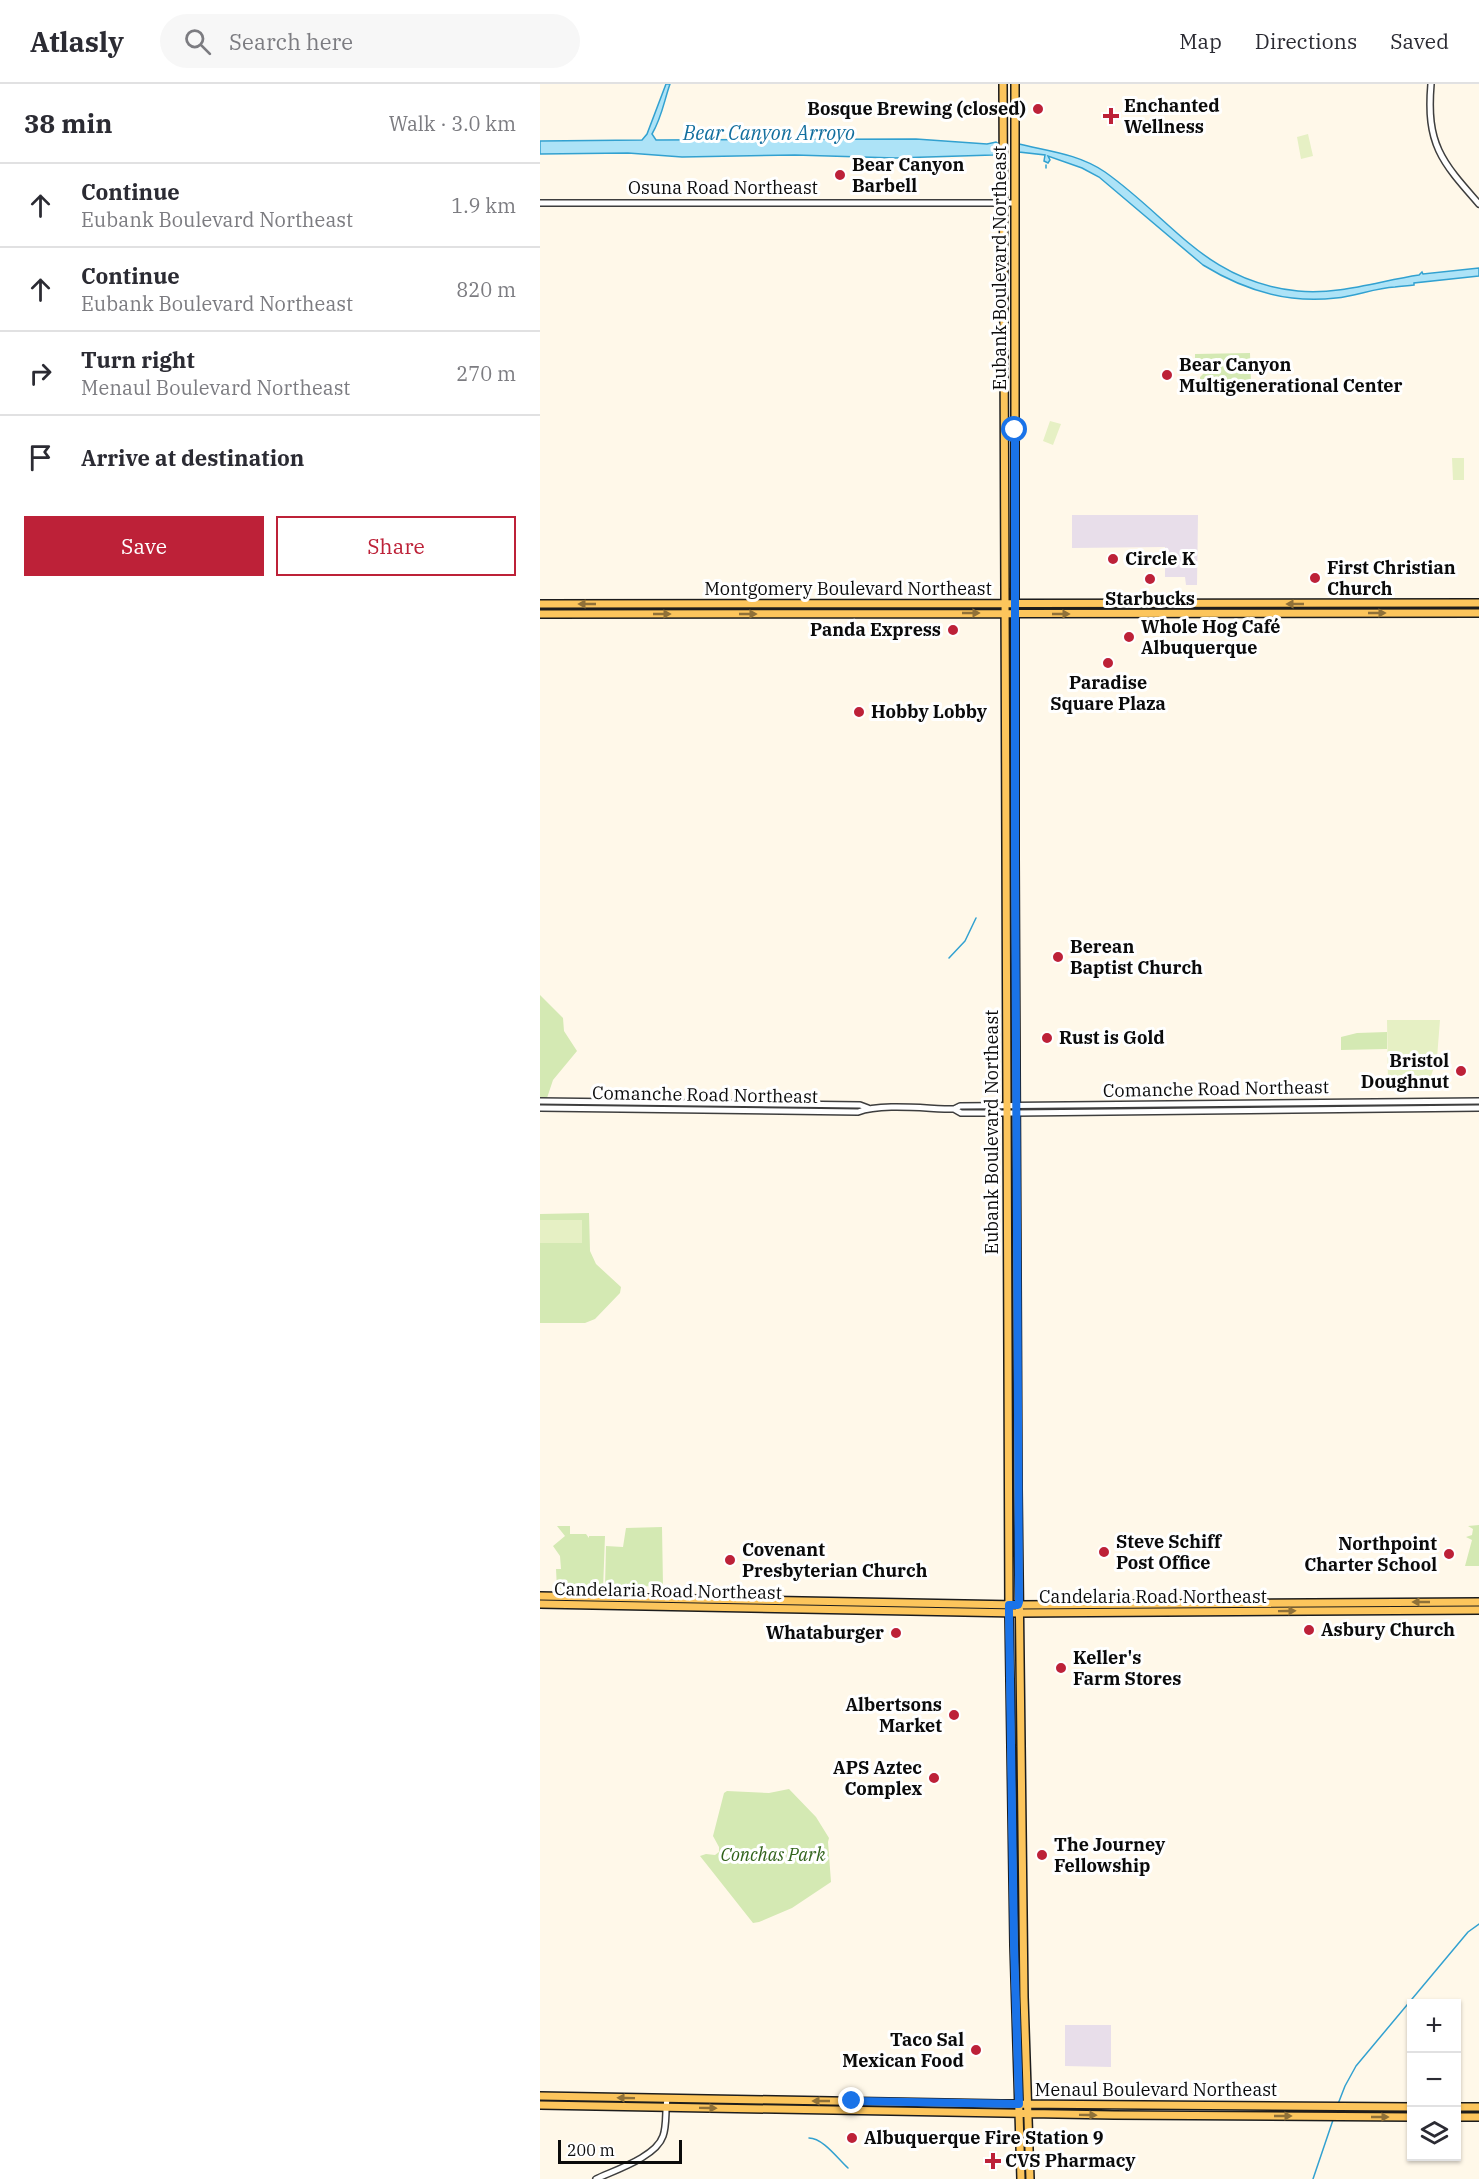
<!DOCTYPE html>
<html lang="en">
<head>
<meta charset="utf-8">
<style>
	:root { --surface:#fff; --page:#f7f7f7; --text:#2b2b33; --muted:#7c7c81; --line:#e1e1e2; --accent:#bd2138 }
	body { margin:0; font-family:"IBM Plex Serif",serif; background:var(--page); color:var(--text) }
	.controls { position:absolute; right:18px; bottom:18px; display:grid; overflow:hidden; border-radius:0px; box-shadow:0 2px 4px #0004 }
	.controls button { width:54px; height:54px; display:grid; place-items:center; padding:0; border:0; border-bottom:2px solid var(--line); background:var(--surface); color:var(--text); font:30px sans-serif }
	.scale { position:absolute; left:18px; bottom:15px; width:124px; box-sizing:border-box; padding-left:6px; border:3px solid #0b0b0b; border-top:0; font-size:16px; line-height:21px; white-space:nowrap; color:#0b0b0b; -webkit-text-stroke:4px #fff; paint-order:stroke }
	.stop { position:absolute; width:18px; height:18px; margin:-14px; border:4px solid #1a73e8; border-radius:50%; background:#fff }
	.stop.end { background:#1a73e8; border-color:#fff; box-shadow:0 2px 6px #0008 }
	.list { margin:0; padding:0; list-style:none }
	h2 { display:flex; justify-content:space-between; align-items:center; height:78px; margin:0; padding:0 24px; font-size:26px }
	h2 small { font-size:20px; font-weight:400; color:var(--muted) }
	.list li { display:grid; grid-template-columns:39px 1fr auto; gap:18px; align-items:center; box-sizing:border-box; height:84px; padding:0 24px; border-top:2px solid var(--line) }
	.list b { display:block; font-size:22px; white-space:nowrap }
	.list p { margin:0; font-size:20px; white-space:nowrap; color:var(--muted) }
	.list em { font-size:20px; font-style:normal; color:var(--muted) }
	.actions { display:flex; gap:12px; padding:18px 24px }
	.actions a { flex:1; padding:14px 0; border:2px solid var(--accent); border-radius:0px; text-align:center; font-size:21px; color:var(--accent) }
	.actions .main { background:var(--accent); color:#fff }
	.icon { flex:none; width:33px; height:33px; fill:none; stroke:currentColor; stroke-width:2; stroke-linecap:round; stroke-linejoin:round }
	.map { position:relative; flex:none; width:939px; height:2095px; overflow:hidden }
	header { display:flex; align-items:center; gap:36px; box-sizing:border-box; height:84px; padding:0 30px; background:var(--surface); border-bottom:2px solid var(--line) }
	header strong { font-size:28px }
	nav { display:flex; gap:33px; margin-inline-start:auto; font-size:21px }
	.search { width:420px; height:54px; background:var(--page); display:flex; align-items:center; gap:15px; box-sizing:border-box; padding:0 21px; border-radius:33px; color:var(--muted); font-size:22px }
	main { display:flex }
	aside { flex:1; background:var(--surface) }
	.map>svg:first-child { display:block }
	.industrial { fill:#e8deea }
	.green { fill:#d4e9b3 }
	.pitch { fill:#e6f0c4 }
	.water { fill:#ade3f7; stroke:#32a1d0; stroke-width:1.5 }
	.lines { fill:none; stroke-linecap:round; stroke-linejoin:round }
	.stream { stroke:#32a1d0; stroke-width:1.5 }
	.minor-casing { stroke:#3e3e3e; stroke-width:8 }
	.major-casing { stroke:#1c1c1c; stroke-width:10 }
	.minor { stroke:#fff; stroke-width:5 }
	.major { stroke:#fcc55c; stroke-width:7 }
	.oneway { fill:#907138 }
	.route { stroke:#1a73e8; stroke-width:8 }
	.poi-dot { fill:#bd2138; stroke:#fff; stroke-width:2 }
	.labels { text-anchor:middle; stroke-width:6; stroke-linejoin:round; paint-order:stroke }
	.poi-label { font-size:18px; font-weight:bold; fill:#0b0b0b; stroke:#fff; text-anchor:start }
	.street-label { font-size:18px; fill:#0b0b0b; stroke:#fff }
	.park-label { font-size:18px; font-style:italic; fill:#31631b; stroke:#fff }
	.water-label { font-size:20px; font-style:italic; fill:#136f9e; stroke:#fff }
</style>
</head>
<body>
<header>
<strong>Atlasly</strong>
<div class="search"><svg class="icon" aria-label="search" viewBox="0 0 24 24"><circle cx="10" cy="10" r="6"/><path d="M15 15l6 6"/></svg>Search here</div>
<nav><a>Map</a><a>Directions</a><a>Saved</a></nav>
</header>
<main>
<aside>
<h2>38 min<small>Walk · 3.0 km</small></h2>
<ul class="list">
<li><svg class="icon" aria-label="ahead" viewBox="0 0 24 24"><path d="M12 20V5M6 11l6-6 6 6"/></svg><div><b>Continue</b><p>Eubank Boulevard Northeast</p></div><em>1.9 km</em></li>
<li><svg class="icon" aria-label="ahead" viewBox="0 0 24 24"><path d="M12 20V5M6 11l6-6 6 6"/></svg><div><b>Continue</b><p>Eubank Boulevard Northeast</p></div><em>820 m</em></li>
<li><svg class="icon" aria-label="right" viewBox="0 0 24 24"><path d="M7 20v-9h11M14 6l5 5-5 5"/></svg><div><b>Turn right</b><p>Menaul Boulevard Northeast</p></div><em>270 m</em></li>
<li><svg class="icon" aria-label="arrive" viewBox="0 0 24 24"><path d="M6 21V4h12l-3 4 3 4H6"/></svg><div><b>Arrive at destination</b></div></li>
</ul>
<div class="actions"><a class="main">Save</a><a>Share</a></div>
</aside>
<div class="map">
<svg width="939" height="2095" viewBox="0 0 939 2095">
	<rect width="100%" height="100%" fill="#fff8e9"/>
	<path class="industrial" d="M532,431h126l-1,70h-11l-1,-8h-20v-30l-93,1z
		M525,1941h46v42l-46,-1z"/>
	<path class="green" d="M710,269l1,31h-51v-7l5,-5 1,-8 -6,-6h-5v-4z
		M0,911l23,23 1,13 13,20 -24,29 -6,18h-7z
		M847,948v17l-46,1v-13l16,-4z
		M49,1129l1,38 6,13 25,23 -1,6 -25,26 -10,4h-45v-109z
		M939,1441v41h-14l7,-26 -6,-3 6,-2 1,-6 -5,-3z
		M17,1442h13v8h16l3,4v-2h16l-2,54 -46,-1 -1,-20h5l-1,-13 -7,-10 12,-10z
		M122,1443l1,59 -58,1 1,-41 17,1 3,-19z
		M249,1705l27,28 13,21 -1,4 3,40 -39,26 -33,14 -6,1 -53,-67 6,-2 9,1 4,-3v-5l-6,-11 11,-43 3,-2 42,2z"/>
	<path class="pitch" d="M768,50l5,22 -12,3 -4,-22z
		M510,337l11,3 -8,21 -10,-4z
		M912,374h12v22h-11z
		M900,936l-3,38 -8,24h-41l-1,-62z
		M0,1136h42v23h-42z"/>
	<path class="water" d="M126,0h4c-6,17 -8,33 -18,50l4,6 260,-1 71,5 9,-2 3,2 -1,7 -5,4 -98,3 -100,-3 -113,2 -54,-4 -88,1v-13l102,-1 5,-6z
		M479,60c29,7 60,10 86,28 68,48 101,110 193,119 41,4 81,-10 121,-16l3,-3 1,2 56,-6v8l-65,7v2c-7,1 -13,1 -19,2 -20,1 -39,9 -59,11 -48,6 -94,-9 -133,-33l-104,-88 -17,-9 -34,-12 2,4 -2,3 -4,-2 1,-6 -26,-3z"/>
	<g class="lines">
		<path class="stream" d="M506,84v-3
			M409,874l16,-17 11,-23
			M798,2020l7,-18 11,-20 112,-134 11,-8
			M269,2054c14,0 29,21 39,30
			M773,2095l20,-59"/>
		<g class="minor-casing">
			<path id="minor" d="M891,0c-5,60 10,77 48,120
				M0,119h475
				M0,1017l320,4 8,3
				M0,1024l318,4c24,-9 70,-3 96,-3l7,4h55l463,-5
				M414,1025l6,-3 519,-5
				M56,2095c19,-9 60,-22 67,-43 4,-11 2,-25 4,-37"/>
		</g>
		<g class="major-casing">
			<path id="major" d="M463,0l6,1529 5,332 7,234
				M475,0v775l3,630 6,508 6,182
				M0,520l939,-1
				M0,530l939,-1
				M0,1512l479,9 460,-3
				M0,1520l479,9 460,-3
				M0,2012l461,8 411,3
				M0,2021l574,10 298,2
				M916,2023h23
				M916,2033h23"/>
		</g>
		<use href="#minor" class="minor"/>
		<use href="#major" class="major"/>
	</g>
	<defs><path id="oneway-solid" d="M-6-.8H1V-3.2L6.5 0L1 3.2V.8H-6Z" transform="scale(1.5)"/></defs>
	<g class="oneway">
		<use href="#oneway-solid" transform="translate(47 520) rotate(-180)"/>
		<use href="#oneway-solid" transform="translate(755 520) rotate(180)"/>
		<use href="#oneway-solid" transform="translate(431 529)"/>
		<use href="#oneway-solid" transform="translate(837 529)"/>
		<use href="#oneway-solid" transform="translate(122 530)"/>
		<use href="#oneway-solid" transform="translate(208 530)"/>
		<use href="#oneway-solid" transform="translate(521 530)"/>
		<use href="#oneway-solid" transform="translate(881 1518) rotate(180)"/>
		<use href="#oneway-solid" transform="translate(747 1527) rotate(-1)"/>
		<use href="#oneway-solid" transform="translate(86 2014) rotate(-179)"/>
		<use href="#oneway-solid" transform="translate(281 2017) rotate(180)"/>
		<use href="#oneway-solid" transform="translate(168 2024) rotate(1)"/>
		<use href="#oneway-solid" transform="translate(548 2031) rotate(1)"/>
		<use href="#oneway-solid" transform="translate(743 2032)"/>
		<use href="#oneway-solid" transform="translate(840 2033)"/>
	</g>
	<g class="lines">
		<path class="route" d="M312,2017l167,3 -5,-159 -5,-332v-8h9l1,-3 -4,-743v-429"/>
	</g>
	<g class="poi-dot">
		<circle cx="498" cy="25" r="6"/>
		<path d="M568 23h6v6h6v6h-6v6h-6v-6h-6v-6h6z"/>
		<circle cx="300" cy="91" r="6"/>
		<circle cx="627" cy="291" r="6"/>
		<circle cx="573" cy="475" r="6"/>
		<circle cx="775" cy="494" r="6"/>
		<circle cx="610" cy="495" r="6"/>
		<circle cx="413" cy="546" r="6"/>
		<circle cx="589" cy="553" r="6"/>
		<circle cx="568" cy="579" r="6"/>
		<circle cx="319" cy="628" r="6"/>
		<circle cx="518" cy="873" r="6"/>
		<circle cx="507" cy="954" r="6"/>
		<circle cx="921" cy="987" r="6"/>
		<circle cx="564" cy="1468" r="6"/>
		<circle cx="909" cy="1470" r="6"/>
		<circle cx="190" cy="1476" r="6"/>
		<circle cx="769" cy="1546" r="6"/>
		<circle cx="356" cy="1549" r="6"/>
		<circle cx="521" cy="1584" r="6"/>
		<circle cx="414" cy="1631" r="6"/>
		<circle cx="394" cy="1694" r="6"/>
		<circle cx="502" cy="1771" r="6"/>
		<circle cx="436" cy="1966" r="6"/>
		<circle cx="312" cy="2054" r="6"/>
		<path d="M450 2068h6v6h6v6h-6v6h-6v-6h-6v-6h6z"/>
	</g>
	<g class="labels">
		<g class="poi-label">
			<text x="584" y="28">Enchanted<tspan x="584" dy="21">Wellness</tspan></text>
			<text x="486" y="31" text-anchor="end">Bosque Brewing (closed)</text>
			<text x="312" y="87">Bear Canyon<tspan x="312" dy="21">Barbell</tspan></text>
			<text x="639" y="287">Bear Canyon<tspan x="639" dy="21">Multigenerational Center</tspan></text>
			<text x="585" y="481">Circle K</text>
			<text x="787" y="490">First Christian<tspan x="787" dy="21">Church</tspan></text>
			<text x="610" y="521" text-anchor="middle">Starbucks</text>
			<text x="601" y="549">Whole Hog Café<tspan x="601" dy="21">Albuquerque</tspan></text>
			<text x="401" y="552" text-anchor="end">Panda Express</text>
			<text x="568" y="605" text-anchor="middle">Paradise<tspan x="568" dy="21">Square Plaza</tspan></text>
			<text x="331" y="634">Hobby Lobby</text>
			<text x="530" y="869">Berean<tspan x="530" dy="21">Baptist Church</tspan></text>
			<text x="519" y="960">Rust is Gold</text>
			<text x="909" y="983" text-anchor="end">Bristol<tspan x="909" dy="21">Doughnut</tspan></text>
			<text x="576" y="1464">Steve Schiff<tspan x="576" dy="21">Post Office</tspan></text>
			<text x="897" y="1466" text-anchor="end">Northpoint<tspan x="897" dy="21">Charter School</tspan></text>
			<text x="202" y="1472">Covenant<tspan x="202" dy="21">Presbyterian Church</tspan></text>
			<text x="781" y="1552">Asbury Church</text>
			<text x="344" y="1555" text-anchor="end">Whataburger</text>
			<text x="533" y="1580">Keller's<tspan x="533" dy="21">Farm Stores</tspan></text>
			<text x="402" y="1627" text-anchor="end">Albertsons<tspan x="402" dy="21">Market</tspan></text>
			<text x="382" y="1690" text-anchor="end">APS Aztec<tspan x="382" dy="21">Complex</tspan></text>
			<text x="514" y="1767">The Journey<tspan x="514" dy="21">Fellowship</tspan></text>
			<text x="424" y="1962" text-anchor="end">Taco Sal<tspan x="424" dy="21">Mexican Food</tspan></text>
			<text x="324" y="2060">Albuquerque Fire Station 9</text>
			<text x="465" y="2083">CVS Pharmacy</text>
		</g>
		<g class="street-label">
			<text x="183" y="110">Osuna Road Northeast</text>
			<text transform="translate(460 184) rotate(-90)" y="6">Eubank Boulevard Northeast</text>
			<text x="308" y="511">Montgomery Boulevard Northeast</text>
			<text transform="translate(676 1005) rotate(-1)" y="6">Comanche Road Northeast</text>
			<text transform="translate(165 1011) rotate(1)" y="6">Comanche Road Northeast</text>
			<text transform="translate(452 1048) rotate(-90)" y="6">Eubank Boulevard Northeast</text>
			<text transform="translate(128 1507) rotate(1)" y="6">Candelaria Road Northeast</text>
			<text x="613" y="1519">Candelaria Road Northeast</text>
			<text x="616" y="2012">Menaul Boulevard Northeast</text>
		</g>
		<g class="park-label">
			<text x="233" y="1777">Conchas Park</text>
		</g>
		<g class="water-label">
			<text x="229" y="56">Bear Canyon Arroyo</text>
		</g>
	</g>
</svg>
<div class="controls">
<button>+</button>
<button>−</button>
<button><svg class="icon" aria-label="layers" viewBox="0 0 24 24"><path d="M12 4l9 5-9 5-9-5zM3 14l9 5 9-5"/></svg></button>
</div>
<div class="scale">200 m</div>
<div class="stop" style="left:475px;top:346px"></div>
<div class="stop end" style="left:312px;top:2017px"></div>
</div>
</main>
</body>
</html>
